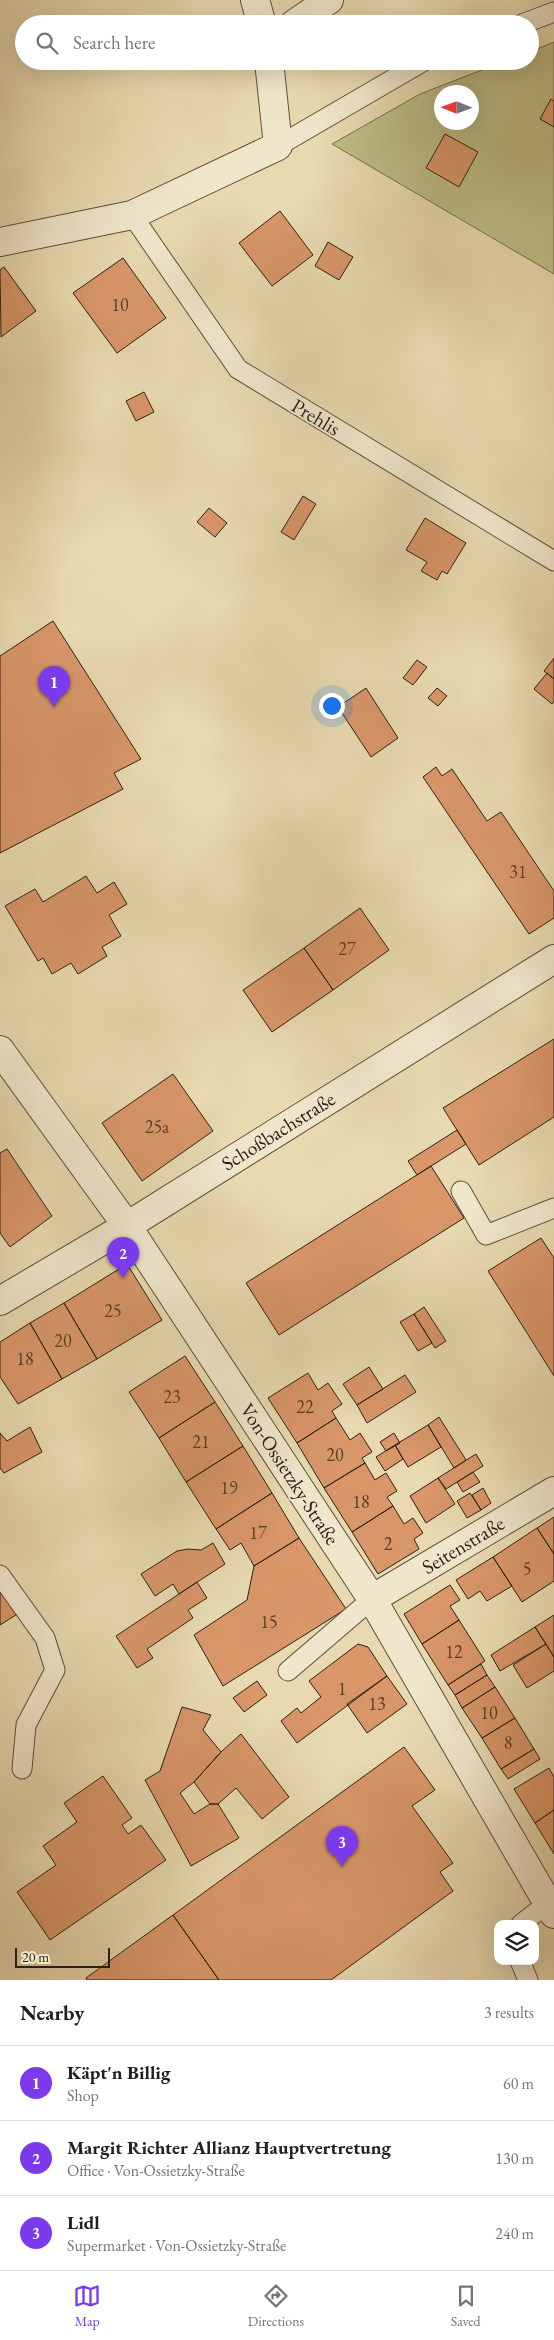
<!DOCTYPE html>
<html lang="en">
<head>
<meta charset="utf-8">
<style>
	:root { --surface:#fff; --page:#f6f6f6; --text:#202124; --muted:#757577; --line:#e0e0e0; --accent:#7c3aed }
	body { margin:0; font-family:"EB Garamond",serif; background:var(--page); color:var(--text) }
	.controls { position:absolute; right:15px; bottom:15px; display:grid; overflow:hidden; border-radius:10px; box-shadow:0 5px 20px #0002 }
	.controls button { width:45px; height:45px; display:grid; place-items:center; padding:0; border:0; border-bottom:1px solid var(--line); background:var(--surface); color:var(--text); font:25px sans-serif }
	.compass { position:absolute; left:434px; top:85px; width:45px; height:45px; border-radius:50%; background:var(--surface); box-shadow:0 5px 20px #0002; rotate:271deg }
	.scale { position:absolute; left:15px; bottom:12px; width:95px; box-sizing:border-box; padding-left:5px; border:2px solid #2c2114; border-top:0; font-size:14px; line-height:18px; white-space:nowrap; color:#2c2114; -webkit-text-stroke:4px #f0e6cc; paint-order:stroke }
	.you { position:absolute; left:331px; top:705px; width:18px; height:18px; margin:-12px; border:4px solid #fff; border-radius:50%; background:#1a73e8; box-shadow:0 0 0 8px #1a73e833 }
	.badge { display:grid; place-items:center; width:32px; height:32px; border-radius:50%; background:var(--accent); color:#fff; font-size:16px; font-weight:700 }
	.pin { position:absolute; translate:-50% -41px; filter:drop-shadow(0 1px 2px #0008) }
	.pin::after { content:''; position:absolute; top:26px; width:18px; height:15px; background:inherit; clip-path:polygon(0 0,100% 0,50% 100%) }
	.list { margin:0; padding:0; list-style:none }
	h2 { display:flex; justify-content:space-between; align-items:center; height:65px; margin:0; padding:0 20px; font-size:21px }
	h2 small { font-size:16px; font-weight:400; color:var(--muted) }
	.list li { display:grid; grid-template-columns:32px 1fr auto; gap:15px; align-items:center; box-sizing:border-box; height:75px; padding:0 20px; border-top:1px solid var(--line) }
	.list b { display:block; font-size:19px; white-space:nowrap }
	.list p { margin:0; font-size:16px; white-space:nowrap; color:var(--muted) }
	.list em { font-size:16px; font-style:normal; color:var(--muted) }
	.icon { flex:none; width:28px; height:28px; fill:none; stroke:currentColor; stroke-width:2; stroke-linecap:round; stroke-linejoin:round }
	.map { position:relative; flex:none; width:554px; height:1980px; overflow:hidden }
	.search { position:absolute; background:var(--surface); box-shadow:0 5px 20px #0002; left:15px; right:15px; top:15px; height:55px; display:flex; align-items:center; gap:12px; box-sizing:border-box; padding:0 18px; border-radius:28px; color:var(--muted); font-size:19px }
	.sheet { height:290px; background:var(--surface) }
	nav { display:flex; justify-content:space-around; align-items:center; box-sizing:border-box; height:70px; border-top:1px solid var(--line); background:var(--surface); font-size:14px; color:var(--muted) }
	nav a { display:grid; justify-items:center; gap:2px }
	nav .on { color:var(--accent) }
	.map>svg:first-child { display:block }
	.green { fill:#bdbd87; stroke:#746f4e; fill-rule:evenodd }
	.building { fill:#d89669; stroke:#2c2114 }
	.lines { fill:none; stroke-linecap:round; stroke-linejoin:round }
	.service-casing { stroke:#5b4f3b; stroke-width:21 }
	.minor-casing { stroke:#5b4f3b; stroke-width:30 }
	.service { stroke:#f0e6cc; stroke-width:19 }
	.minor { stroke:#f0e6cc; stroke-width:28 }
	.labels { text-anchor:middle; stroke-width:4; stroke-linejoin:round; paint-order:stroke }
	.number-label { font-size:18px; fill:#573e29 }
	.street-label { font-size:20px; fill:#2c2114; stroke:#f0e6cc }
</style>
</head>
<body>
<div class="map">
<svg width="554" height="1980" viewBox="0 0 554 1980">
	<rect width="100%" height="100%" fill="#e8d9b0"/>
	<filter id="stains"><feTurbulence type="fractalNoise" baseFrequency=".004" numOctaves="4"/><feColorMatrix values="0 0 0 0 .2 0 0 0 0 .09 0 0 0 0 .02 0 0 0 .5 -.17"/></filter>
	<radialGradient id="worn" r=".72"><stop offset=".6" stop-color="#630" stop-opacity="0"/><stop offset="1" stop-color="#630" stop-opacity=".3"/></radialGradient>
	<path class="green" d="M554,42v232l-222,-130 88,-50 85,-33h25v-9zM442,92h30v30h-30z"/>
	<path class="building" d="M551,99l3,2v26l-14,-8z
		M445,134l33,18 -19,35 -33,-19z
		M280,211l33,44 -41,31 -33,-43z
		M328,242l25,15 -14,23 -24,-14z
		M123,258l43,60 -49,35 -44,-60z
		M4,267l32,44 -35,26 -1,-67z
		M144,392l10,20 -18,9 -10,-20z
		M303,496l13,8 -22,36 -13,-8z
		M209,508l18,15 -12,14 -18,-15z
		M425,518l41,25 -19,31 -5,-3 -5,9 -16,-9 6,-9 -21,-12z
		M53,621l88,138 -27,14 9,16 -123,64v-197z
		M554,658v21l-10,-8z
		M417,660l10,7 -14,18 -10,-7z
		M547,673l7,6v22l-2,3 -18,-15z
		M366,688l32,50 -27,19 -33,-50z
		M437,688l10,8 -9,10 -10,-8z
		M436,767l6,9 10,-7 35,52 14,-9 53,79v27l-25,16 -106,-157z
		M86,876l11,17 17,-11 13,22 -18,11 12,21 -19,11 5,9 -29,18 -7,-11 -19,11 -9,-16 -5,3 -33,-55 30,-17 8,13z
		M360,908l29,42 -56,40 -29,-42z
		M304,948l29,42 -61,42 -29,-42z
		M554,1039v78l-75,48 -36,-57z
		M173,1074l40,57 -71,50 -40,-58z
		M457,1130l9,14 -49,31 -9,-14z
		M7,1149l45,67 -42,31 -10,-14v-80z
		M431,1166l33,52 -185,117 -33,-52z
		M541,1238l13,20v118l-66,-105z
		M127,1264l35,56 -65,39 -33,-56z
		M64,1303l33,56 -35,20 -32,-56z
		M424,1307l22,34 -11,7 -21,-34z
		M414,1314l18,29 -14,8 -18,-29z
		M30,1323l32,56 -44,25 -18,-27v-35z
		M185,1356l30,46 -56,36 -30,-46z
		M369,1367l14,22 -26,16 -14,-21z
		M308,1373l10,17 10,-7 14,21 -10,7 4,7 -39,25 -29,-45z
		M405,1375l11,17 -49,31 -10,-18z
		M215,1402l28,44 -57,36 -27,-44z
		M439,1417l27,43 -12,8 -26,-43z
		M336,1418l14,22 10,-7 12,19 -10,6 3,5 -41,25 -27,-45z
		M428,1425l13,22 -33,20 -13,-22z
		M30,1427l12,25 -38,21 -4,-5v-35l7,8z
		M394,1433l6,10 -14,8 -6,-9z
		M395,1445l8,14 -18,12 -9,-14z
		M243,1446l29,47 -56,36 -30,-47z
		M476,1454l7,12 -37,23 -8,-11z
		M365,1463l10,17 11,-7 11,18 -10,6 6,9 -41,26 -28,-44z
		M473,1472l7,10 -17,10 -6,-10z
		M438,1478l17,26 -29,19 -16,-27z
		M483,1488l8,15 -10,7 -9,-15z
		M272,1493l27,45 -45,28 -13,-23 -11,7 -14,-21z
		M470,1493l11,17 -14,8 -10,-17z
		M393,1506l11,18 9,-6 10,15 -9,6 5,10 -41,25 -26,-42z
		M554,1517v37l-17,-26z
		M537,1528l17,26v27l-32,21 -29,-45z
		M299,1538l47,71 -123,77 -29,-51 53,-35 7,-34z
		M213,1543l12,21 -46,30 -6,-10 -18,12 -14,-22 36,-23 11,-2 13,1z
		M493,1557l19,29 -25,15 -7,-10 -12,8 -12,-19z
		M0,1582l19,31 -19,12z
		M197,1582l10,16 -19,12 5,8 -46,31 6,9 -16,10 -21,-32z
		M450,1585l10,15 -10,6 9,14 -37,24 -18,-30z
		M554,1615v42l-19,-30z
		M459,1620l26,41 -37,24 -26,-41z
		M535,1627l11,17 -46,27 -9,-16z
		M358,1644l10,3 19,29 -90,67 -16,-22 16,-13 4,5 20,-16 -12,-16z
		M546,1644l8,13v14l-27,17 -14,-23z
		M481,1664l6,11 -32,20 -7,-10z
		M487,1675l8,12 -33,21 -7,-13z
		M387,1676l20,28 -40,29 -20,-29z
		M257,1681l10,14 -23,17 -11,-14z
		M495,1687l20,31 -33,20 -20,-30z
		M182,1707l29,8 -8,15 18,22 -27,30 -14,11 14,21 16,-10h8l21,34 -48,28 -46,-86 15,-9z
		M515,1718l19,31 -33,20 -19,-31z
		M241,1734l48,63 -27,22 -26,-31 -18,16h-8l-16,-22 27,-30z
		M404,1747l31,43 -23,16 41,57 -13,9 13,19 -122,89h-112l-46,-65z
		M534,1749l6,10 -32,20 -7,-10z
		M549,1768l5,9v33l-19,13 -21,-34z
		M103,1776l29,42 -10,7 6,9 13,-9 25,35 -116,80 -33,-48 39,-27 -13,-19 34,-24 -13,-19z
		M554,1810v44l-19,-31z
		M173,1915l46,65h-132l-1,-2z"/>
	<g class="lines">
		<g class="service-casing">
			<path id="service" d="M522,24l32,-12
				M278,146l146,-85
				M132,215l106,154 316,192
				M461,1191l25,44 68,-27
				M0,1575l45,63 10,32 -29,55 -4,44
				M288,1671l84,-72
				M521,1924l26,-20
				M520,1961l8,19"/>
		</g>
		<g class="minor-casing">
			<path id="minor" d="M255,0l7,24
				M294,24l35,-24
				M0,242l132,-27 146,-69 -9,-85
				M0,1050l127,176 245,373 182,315
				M0,1301l127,-75 427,-267
				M372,1599l182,-108"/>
		</g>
		<use href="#service" class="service"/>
		<use href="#minor" class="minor"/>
	</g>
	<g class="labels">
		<g class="number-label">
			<text x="120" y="311">10</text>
			<text x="518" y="878">31</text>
			<text x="347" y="955">27</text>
			<text x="157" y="1133">25a</text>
			<text x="113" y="1317">25</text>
			<text x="63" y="1347">20</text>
			<text x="25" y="1365">18</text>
			<text x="172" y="1403">23</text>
			<text x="305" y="1413">22</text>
			<text x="201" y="1448">21</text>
			<text x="335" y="1461">20</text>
			<text x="229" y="1494">19</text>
			<text x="361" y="1508">18</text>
			<text x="258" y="1539">17</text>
			<text x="388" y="1550">2</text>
			<text x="527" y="1575">5</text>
			<text x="269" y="1628">15</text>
			<text x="454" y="1658">12</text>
			<text x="342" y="1695">1</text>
			<text x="377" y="1710">13</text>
			<text x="489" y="1719">10</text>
			<text x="508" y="1749">8</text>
		</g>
		<g class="street-label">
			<text transform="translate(316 417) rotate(31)" y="7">Prehlis</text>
			<text transform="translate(278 1131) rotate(-32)" y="7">Schoßbachstraße</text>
			<text transform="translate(290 1474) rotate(57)" y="7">Von-Ossietzky-Straße</text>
			<text transform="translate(463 1545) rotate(-31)" y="7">Seitenstraße</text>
		</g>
	</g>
	<rect width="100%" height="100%" filter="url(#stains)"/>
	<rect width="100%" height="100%" fill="url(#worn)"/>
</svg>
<div class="controls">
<button><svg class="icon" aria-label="layers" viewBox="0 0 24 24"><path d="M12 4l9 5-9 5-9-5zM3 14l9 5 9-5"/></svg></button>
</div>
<svg class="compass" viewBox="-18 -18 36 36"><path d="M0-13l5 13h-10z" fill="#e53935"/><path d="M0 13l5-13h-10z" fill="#757577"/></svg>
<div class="scale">20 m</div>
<div class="you"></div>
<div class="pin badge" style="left:54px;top:707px">1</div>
<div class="pin badge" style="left:123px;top:1278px">2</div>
<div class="pin badge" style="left:342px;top:1867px">3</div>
<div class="search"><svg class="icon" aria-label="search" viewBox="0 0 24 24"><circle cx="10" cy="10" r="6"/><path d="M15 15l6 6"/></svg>Search here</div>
</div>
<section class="sheet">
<h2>Nearby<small>3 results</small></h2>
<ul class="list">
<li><span class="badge">1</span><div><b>Käpt'n Billig</b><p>Shop</p></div><em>60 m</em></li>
<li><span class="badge">2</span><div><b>Margit Richter Allianz Hauptvertretung</b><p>Office · Von-Ossietzky-Straße</p></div><em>130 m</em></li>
<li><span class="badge">3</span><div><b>Lidl</b><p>Supermarket · Von-Ossietzky-Straße</p></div><em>240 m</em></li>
</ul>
</section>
<nav>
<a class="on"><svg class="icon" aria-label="map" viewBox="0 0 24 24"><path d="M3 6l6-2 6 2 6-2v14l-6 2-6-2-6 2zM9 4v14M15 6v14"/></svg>Map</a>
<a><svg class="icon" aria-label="directions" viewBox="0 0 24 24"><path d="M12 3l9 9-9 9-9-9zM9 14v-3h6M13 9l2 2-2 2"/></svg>Directions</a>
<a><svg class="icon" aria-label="saved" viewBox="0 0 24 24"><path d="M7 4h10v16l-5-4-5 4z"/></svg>Saved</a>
</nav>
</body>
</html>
